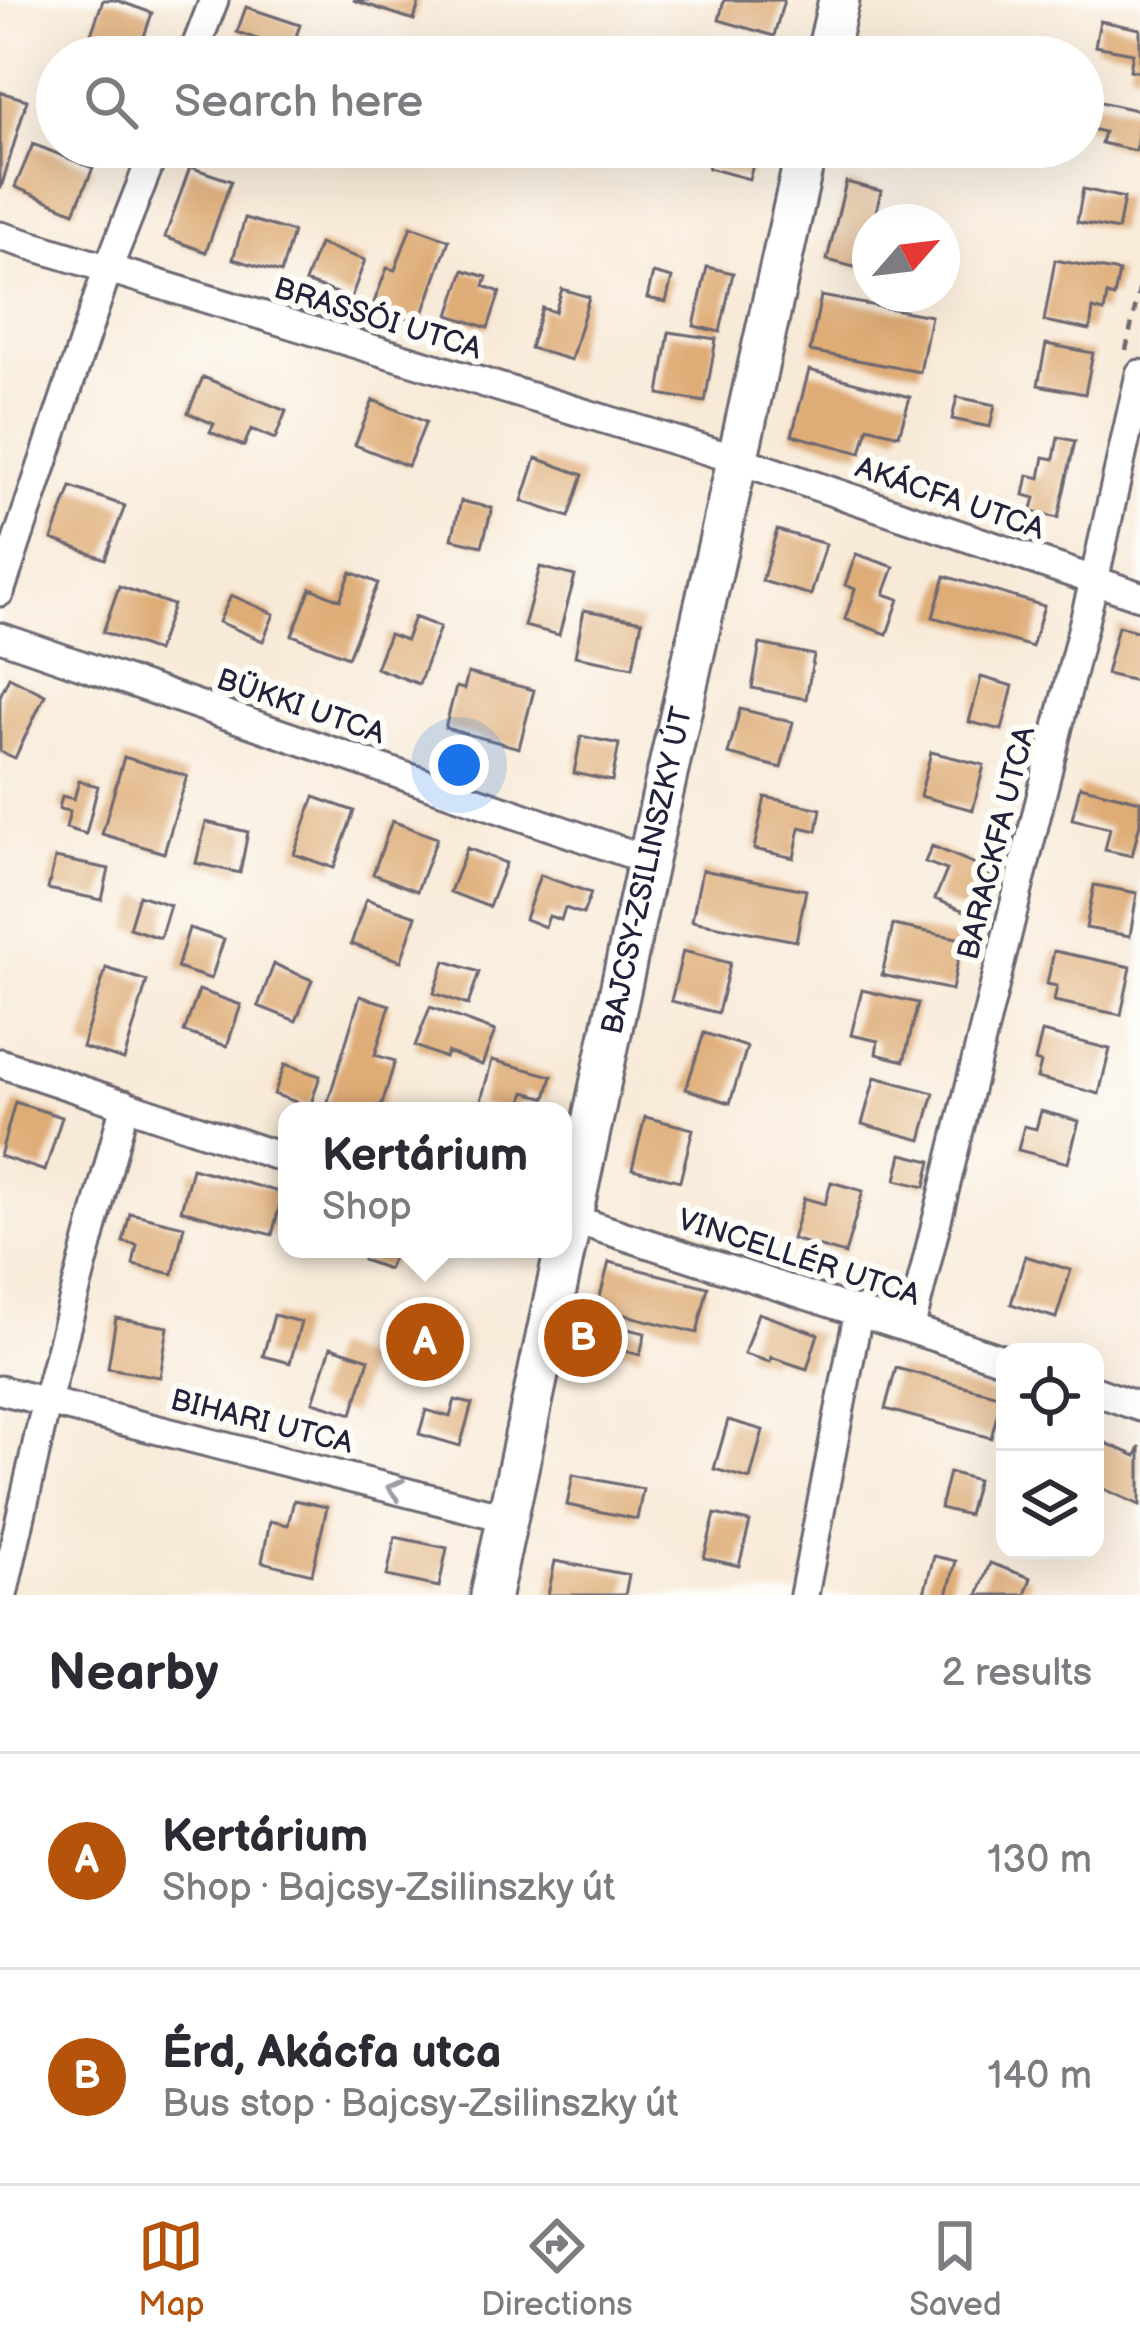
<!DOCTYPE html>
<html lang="en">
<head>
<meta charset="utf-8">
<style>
	:root { --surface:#fff; --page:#f7f7f7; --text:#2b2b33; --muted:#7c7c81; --line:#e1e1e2; --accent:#b45309 }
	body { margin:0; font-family:"Balsamiq Sans",sans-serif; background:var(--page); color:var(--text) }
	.controls { position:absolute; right:36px; bottom:36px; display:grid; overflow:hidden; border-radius:24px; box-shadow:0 12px 48px #0002 }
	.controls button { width:108px; height:108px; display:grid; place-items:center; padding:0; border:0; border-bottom:3px solid var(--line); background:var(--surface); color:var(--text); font:60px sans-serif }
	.compass { position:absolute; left:852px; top:204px; width:108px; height:108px; border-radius:50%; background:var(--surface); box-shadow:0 12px 48px #0002; rotate:62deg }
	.you { position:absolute; left:459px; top:765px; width:42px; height:42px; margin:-30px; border:9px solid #fff; border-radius:50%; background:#1a73e8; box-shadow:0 0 0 18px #1a73e833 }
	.badge { display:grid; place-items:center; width:78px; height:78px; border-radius:50%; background:var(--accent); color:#fff; font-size:39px; font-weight:700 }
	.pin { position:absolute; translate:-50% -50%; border:6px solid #fff; box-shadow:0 3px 12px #0006 }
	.popup { position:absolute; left:278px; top:1102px; width:294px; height:156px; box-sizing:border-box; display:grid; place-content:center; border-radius:24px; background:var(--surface); filter:drop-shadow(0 3px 9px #0005); font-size:39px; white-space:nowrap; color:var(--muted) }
	.popup b { font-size:45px; color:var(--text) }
	.popup::after { content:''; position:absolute; left:50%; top:100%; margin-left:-24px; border:24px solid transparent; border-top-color:var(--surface) }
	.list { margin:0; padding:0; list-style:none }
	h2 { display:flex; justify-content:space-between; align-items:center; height:156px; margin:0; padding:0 48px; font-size:51px }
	h2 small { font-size:39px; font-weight:400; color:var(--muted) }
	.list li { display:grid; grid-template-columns:78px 1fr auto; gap:36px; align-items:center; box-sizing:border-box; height:216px; padding:0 48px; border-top:3px solid var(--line) }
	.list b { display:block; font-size:45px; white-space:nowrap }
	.list p { margin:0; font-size:39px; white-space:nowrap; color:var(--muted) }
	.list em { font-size:39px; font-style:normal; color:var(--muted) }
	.icon { flex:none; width:66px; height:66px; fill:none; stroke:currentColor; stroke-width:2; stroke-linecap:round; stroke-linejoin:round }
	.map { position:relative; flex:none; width:1140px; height:1595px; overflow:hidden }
	.search { position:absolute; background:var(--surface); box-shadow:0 12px 48px #0002; left:36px; right:36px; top:36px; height:132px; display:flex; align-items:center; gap:30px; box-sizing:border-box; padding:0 42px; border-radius:66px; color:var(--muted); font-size:45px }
	.sheet { height:588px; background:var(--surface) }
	nav { display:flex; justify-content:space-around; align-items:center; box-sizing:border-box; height:168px; border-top:3px solid var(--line); background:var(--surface); font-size:33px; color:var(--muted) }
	nav a { display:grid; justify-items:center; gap:6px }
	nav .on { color:var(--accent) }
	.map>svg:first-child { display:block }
	.building { fill:#deac76 }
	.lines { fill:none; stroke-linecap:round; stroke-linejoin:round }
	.minor-casing { stroke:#6d6872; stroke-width:33 }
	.secondary-casing { stroke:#6d6872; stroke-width:45 }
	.path { stroke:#6d6872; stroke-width:4.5; stroke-dasharray:9 9; stroke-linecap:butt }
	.minor { stroke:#fff; stroke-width:27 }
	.secondary { stroke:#fff; stroke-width:39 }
	.oneway { stroke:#9c9ca7 }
	.labels { text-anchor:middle; stroke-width:12; stroke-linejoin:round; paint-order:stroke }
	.street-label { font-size:30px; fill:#22223b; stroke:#fdfcf7 }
</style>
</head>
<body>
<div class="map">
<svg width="1140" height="1595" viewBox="0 0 1140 1595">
	<rect width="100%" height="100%" fill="#fdfcf7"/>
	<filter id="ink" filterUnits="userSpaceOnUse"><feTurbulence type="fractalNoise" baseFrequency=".00833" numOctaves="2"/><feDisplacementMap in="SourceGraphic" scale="24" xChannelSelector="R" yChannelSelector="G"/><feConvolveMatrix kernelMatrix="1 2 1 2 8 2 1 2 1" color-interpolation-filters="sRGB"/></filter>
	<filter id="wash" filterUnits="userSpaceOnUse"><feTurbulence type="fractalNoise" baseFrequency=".004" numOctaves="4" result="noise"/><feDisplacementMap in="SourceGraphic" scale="48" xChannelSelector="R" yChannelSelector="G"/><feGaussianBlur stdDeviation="2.7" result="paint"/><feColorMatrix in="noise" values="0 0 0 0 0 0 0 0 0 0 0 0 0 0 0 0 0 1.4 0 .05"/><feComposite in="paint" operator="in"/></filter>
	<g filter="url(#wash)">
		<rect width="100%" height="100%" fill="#f8ead8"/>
		<g id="blocks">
			<path class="building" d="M103,0h13l36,13 -15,44 -48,-17z
				M353,0h67l-6,20z
				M724,0h60l-10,36 -55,-16z
				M246,7l54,18 -9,26 -54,-19z
				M1100,21l40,8v43l-10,-2 3,-17 -38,-7z
				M0,92l27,8 -26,88h-1z
				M1083,98l57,13 -4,40 -35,-8 3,-11 -21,-5z
				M33,144l60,24 -19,44 -59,-25z
				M713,147h45l-9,32 -41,-11z
				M943,147h50l-3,13z
				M190,167l41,14 -25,71 -41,-15z
				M846,182l35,9 -19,78 -35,-9z
				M1083,189l41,9 -6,32 -41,-8z
				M245,218l48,14 -12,41 -48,-14z
				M411,226l38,14 -29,82 -47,-17 14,-37 8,2z
				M319,244l46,16 -14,38 -46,-16z
				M1055,260l64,12 -5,25 -7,-2 -3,17 -11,-3 -3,21 -46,-9z
				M707,267l26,6 -13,59 -26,-6z
				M464,270l23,7 -3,9 16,6 -12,36 -39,-13z
				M653,273l19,5 -6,24 -19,-4z
				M562,289l27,8 -18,63 -41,-12 12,-40 13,4z
				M821,296l110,20 -11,56 -110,-21z
				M669,332l47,7 -11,63 -46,-8z
				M1046,344l47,9 -8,41 -47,-9z
				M809,370l101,27 -11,38 -31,-8 -7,26 -69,-18z
				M203,377l83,34 -11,28 -24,-10 -7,17 -34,-14 4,-8 -26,-11z
				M957,397l38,8 -5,22 -38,-8z
				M373,400l53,22 -18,44 -53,-21z
				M1058,437l17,4 -17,77 -27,-6 4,-14 -11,-3 4,-20 12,3 4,-21 10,2z
				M536,458l47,17 -14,42 -47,-16z
				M71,487l54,19 -20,53 -53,-20z
				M461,501l31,7 -10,38 -30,-7z
				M777,530l49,14 -15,51 -49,-14z
				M856,554l38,13 -10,27 15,5 -12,35 -42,-15 10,-30 -10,-4z
				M540,567l35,9 -16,59 -35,-9z
				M351,572l27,11 -30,74 -56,-22 19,-47 29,12z
				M945,576l99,30 -12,41 -99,-30z
				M119,586l54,19 -16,46 -54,-19z
				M231,595l43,19 -11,27 -44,-19z
				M584,610l58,11 -9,46 -58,-11z
				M414,617l26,10 -21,57 -43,-16 13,-34 17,6z
				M1118,626l22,6v50l-34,-8z
				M760,644l54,11 -8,44 -54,-11z
				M468,673l66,17 -15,58 -74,-20 11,-41 8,2z
				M9,677l36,18 -30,63 -15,-7v-55z
				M981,677l32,9 -11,44 -33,-8z
				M740,709l53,13 -12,46 -53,-14z
				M581,736l38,8 -7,37 -38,-8z
				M931,752l53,13 -11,45 -53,-14z
				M124,757l63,19 -23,77 -62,-19z
				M79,781l19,5 -12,48 -20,-6 4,-17 -11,-2 3,-13 12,3z
				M1080,786l60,15v22l-8,33 -27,-6 5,-22 -38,-9z
				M314,797l40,14 -20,57 -40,-14z
				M765,797l56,12 -4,22 -17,-4 -6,31 -40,-9z
				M392,821l45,17 -20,53 -44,-17z
				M206,822l42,10 -8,41 -44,-10z
				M932,846l60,25 -18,44 -39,-16 12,-29 -22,-8z
				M467,848l39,15 -17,44 -39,-15z
				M55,858l54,11 -7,31 -54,-11z
				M702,870l104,20 -10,51 -104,-20z
				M540,875l51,18 -8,21 -18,-6 -4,12 -12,-4 -4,11 -20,-8z
				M1094,885l43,8 -7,43 -44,-8z
				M139,895l31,10 -10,33 -31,-10z
				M366,899l50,17 -15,45 -50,-17z
				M893,925l69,14 -10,51 -70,-15z
				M189,928l35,11 -13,40 -34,-11z
				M683,951l47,12 -12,50 -47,-12z
				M1054,951l77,16 -10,48 -67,-14 3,-15 -10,-2z
				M445,961l34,11 -11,33 -34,-12z
				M274,964l38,16 -16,41 -38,-15z
				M106,968l41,13 -23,79 -42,-13z
				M199,990l42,15 -14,41 -43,-14z
				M862,990l56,13 -14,58 -28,-7 2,-13 -27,-6z
				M360,996l30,9 -15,50 20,6 -15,50h-44l-10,-3z
				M430,1007l65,24 -13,34 -35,-13 -2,6 -30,-12z
				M1042,1032l68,17 -11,45 -62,-16 4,-15 -6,-2z
				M704,1033l43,14 -17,56 -44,-14z
				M492,1060l60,16 -6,22 -21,-6 -4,14 -7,-1 -2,6 -32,-7z
				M285,1064l35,12 -10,31 -36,-13z
				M875,1077l59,16 -13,47 -59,-16z
				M15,1102l47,15 -17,54 -45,-15z
				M1041,1111l38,10 -11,42 -50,-13 6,-24 12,3z
				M645,1117l48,12 -13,52 -48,-12z
				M902,1154l29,7 -6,26 -29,-7z
				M192,1168l91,25 -11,42 -91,-25z
				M831,1182l32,9 -18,63 -53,-15 12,-41 21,6z
				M130,1213l54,13 -11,48 -40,-9 4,-20 -14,-3z
				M367,1249h29l-8,20 -25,-9z
				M1025,1256l46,14 -15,48 -45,-14z
				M609,1262l99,25 -11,46 -100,-25z
				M758,1313l60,21 -11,35 -36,-12 -1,5 -26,-8z
				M274,1315l27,7 -11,41 -27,-7z
				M116,1318l52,9 -8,50 -52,-9z
				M602,1323l43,10 -5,22 -43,-11z
				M331,1347l38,12 -17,55 -39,-12z
				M896,1368l106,28 -11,42 -106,-29z
				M455,1400l17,4 -12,42 -41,-12 7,-24 24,7z
				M728,1420l35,10 -13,49 -36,-10z
				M1101,1441l35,15 4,-10v59l-45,-20v-28z
				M949,1472l28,8 -9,35 -28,-7z
				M573,1475l70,14 -6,30 -70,-14z
				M294,1500l33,7 -15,67 -50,-12 8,-41 18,4z
				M715,1514l35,8 -11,44 -35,-8z
				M395,1537l52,11 -8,39 -52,-11z
				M934,1556l22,5 -9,34 -23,-2z
				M555,1561l74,14 -4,20h-77z
				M990,1563l41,15 -6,17h-47z"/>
		</g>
	</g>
	<g filter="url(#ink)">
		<use href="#blocks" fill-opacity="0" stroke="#6d6872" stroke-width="3"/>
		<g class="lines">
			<g class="minor-casing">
				<path id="minor" d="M192,57l22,-57
					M0,236l739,224 401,136
					M0,592l107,-321 49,-124
					M0,637l648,223
					M0,1063l287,96
					M573,1219l432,141
					M911,1326l183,-745 46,-207
					M0,1390l508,128
					M1095,1391l45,16
					M3,1595l44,-195 78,-296
					M804,1595l55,-285"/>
			</g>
			<g class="secondary-casing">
				<g id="secondary">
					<path d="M826,57l13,-57"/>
					<path id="s1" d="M491,1595l157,-735 159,-713"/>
				</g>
			</g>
			<path class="path" d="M1126,350l14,-64"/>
			<use href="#minor" class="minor"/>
			<use href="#secondary" class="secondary"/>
		</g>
		<defs><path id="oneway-chevron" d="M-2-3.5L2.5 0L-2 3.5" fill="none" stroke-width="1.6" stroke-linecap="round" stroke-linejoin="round" transform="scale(3)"/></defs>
		<use class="oneway" href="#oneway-chevron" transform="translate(395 1489) rotate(-166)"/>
	</g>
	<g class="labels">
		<g class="street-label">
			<text transform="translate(378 318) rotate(17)" y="10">BRASSÓI UTCA</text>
			<text transform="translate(950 498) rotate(19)" y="10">AKÁCFA UTCA</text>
			<text transform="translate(301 706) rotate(19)" y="10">BÜKKI UTCA</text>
			<text transform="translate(996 843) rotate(-76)" y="10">BARACKFA UTCA</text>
			<text dy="10" stroke="none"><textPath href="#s1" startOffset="741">BAJCSY-ZSILINSZKY ÚT</textPath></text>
			<text transform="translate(799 1257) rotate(18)" y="10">VINCELLÉR UTCA</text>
			<text transform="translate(262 1421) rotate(14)" y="10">BIHARI UTCA</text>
		</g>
	</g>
</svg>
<div class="controls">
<button><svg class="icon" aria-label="locate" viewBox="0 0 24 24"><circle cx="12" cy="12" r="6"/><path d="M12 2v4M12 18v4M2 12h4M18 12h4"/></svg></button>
<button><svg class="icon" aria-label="layers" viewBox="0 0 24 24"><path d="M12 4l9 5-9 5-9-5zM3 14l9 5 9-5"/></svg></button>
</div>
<svg class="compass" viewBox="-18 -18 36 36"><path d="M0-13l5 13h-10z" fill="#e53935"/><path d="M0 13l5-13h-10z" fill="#7c7c81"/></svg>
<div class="you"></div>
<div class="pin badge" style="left:425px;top:1342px">A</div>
<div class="popup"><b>Kertárium</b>Shop</div>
<div class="pin badge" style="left:583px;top:1338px">B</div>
<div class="search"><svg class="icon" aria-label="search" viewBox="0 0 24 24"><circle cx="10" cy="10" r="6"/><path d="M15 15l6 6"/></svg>Search here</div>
</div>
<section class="sheet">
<h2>Nearby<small>2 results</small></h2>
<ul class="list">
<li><span class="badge">A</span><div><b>Kertárium</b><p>Shop · Bajcsy-Zsilinszky út</p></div><em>130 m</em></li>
<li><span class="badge">B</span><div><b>Érd, Akácfa utca</b><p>Bus stop · Bajcsy-Zsilinszky út</p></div><em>140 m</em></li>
</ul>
</section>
<nav>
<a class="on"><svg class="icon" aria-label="map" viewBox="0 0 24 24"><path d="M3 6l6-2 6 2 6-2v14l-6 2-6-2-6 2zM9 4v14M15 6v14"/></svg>Map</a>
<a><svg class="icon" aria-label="directions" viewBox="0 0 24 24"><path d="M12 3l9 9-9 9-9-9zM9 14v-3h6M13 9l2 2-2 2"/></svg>Directions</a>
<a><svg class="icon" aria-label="saved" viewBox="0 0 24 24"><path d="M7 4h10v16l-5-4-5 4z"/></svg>Saved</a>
</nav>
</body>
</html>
